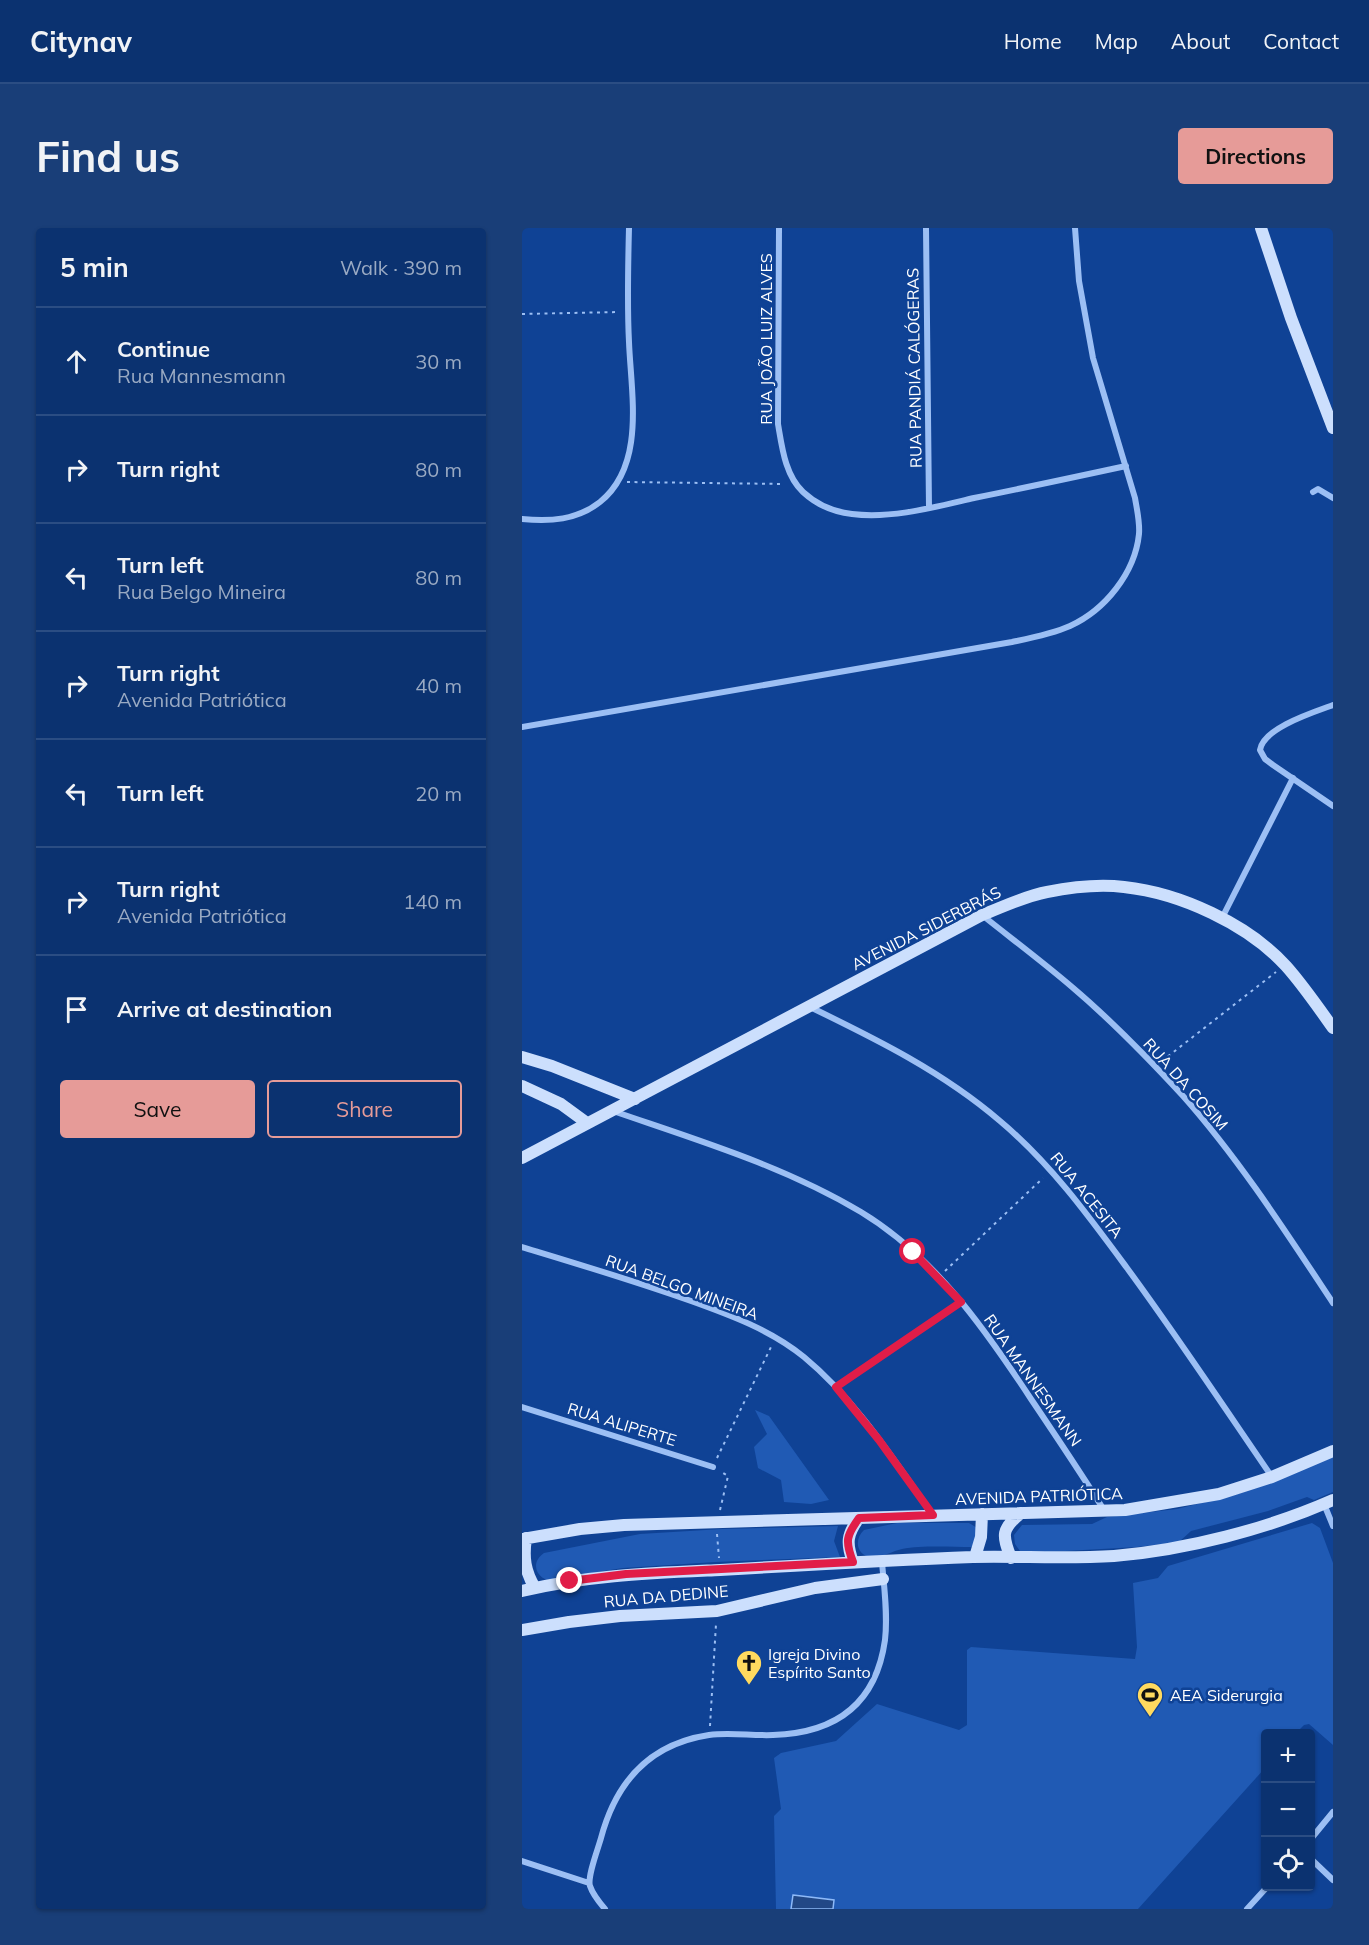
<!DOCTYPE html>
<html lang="en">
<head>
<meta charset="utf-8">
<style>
	:root { --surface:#0b3270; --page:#193e78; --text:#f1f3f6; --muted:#9aaac3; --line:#2b4d83; --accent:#e69b98 }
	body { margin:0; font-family:Mulish,sans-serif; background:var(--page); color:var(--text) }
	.controls { position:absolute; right:18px; bottom:18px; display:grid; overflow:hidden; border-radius:6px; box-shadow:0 2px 4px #0004 }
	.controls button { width:54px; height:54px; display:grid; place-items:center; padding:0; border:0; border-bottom:2px solid var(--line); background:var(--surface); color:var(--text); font:30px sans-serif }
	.stop { position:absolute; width:18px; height:18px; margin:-14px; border:4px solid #e11d48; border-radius:50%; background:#fff }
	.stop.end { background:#e11d48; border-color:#fff; box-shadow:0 2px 6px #0008 }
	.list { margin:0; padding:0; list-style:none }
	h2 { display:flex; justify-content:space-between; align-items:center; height:78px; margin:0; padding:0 24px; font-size:26px }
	h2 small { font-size:20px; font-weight:400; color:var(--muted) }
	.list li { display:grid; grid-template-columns:39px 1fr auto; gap:18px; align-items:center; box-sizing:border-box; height:108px; padding:0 24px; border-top:2px solid var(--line) }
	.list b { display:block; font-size:22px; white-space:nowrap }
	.list p { margin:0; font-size:20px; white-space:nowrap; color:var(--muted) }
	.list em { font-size:20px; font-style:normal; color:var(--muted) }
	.actions { display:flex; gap:12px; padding:18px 24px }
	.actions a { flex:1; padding:14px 0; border:2px solid var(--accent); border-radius:6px; text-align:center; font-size:21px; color:var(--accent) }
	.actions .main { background:var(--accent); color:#111 }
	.icon { flex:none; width:33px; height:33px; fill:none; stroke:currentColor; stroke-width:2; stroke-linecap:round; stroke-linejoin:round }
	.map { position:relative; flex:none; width:811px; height:1681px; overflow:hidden; border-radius:6px }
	header { display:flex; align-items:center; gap:36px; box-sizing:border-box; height:84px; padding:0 30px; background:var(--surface); border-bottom:2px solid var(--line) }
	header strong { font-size:28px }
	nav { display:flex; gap:33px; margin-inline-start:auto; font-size:21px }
	.intro { display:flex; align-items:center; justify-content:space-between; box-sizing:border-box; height:144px; padding:0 36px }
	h1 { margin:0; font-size:42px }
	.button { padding:15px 27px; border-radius:6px; background:var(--accent); color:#111; font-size:21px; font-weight:700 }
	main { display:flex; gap:36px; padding:0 36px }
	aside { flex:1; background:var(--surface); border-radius:6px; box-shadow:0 2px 4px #0004 }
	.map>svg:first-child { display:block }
	.green { fill:#205ab4 }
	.water { fill:#224886; stroke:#8db9f8; stroke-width:1.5 }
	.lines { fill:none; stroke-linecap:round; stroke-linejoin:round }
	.path { stroke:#9cbff4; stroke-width:2; stroke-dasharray:3 4.5; stroke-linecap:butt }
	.street { stroke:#9cbff4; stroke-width:6 }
	.secondary { stroke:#ccdffd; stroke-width:12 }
	.route { stroke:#e11d48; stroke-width:8 }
	.labels { text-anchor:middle; stroke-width:5; stroke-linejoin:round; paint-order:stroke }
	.street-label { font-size:16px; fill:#fff; stroke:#0f4295 }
	.poi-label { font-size:16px; fill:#fff; stroke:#0f4295; text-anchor:start }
</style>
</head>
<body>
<header>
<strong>Citynav</strong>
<nav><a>Home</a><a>Map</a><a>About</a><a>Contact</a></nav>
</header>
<div class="intro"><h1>Find us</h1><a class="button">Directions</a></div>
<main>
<aside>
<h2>5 min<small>Walk · 390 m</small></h2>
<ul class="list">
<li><svg class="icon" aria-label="ahead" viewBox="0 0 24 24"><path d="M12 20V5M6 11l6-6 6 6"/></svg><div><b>Continue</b><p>Rua Mannesmann</p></div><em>30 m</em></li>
<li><svg class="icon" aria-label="right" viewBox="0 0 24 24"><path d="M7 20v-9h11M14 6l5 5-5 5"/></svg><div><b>Turn right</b></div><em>80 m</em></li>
<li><svg class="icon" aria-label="left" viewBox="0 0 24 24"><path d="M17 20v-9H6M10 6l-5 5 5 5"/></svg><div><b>Turn left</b><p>Rua Belgo Mineira</p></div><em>80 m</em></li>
<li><svg class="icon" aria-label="right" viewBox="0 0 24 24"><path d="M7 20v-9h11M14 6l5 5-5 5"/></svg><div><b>Turn right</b><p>Avenida Patriótica</p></div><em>40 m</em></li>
<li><svg class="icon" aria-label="left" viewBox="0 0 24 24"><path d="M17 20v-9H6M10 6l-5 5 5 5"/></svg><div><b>Turn left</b></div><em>20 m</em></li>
<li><svg class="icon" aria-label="right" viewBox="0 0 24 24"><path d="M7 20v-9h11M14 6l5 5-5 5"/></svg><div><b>Turn right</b><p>Avenida Patriótica</p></div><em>140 m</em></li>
<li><svg class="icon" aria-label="arrive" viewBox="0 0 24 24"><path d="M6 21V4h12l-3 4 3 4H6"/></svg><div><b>Arrive at destination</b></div></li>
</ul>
<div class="actions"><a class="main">Save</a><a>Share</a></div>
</aside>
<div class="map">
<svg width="811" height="1681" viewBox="0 0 811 1681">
	<rect width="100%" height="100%" fill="#0f4295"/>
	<path class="green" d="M233,1182l14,6 60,84 -18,4 -27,-2 -3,-22 -23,-12 -4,-21 13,-13z
		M811,1229v35l-19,8 -7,-3 -39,14 -77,20 -12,11 -42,5 -89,5 -28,-1 -5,-7 -1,-9 8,-10 70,-1 15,-7 70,-8 64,-16z
		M375,1295h72l10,6 -7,18c-20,0 -50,-2 -70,2 -10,2 -20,9 -31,8 -15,-2 -17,-18 -7,-27z
		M790,1295l8,5 13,35v182l-24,-21 -5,1 -8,8 -30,1 -1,34 -127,141h-362l-2,-93 7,-7 -7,-51 7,-5 55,-12 41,-37 82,26 8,-5v-75l4,-3 164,12 2,-12 -4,-64 25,-5 10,-12z
		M316,1298l-4,15 6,16 -125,5 -92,6 -76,12c-13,-5 -15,-19 -3,-27l96,-19 82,-5z"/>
	<path class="water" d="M271,1667l41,5 -1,9h-42z"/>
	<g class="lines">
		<path class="path" d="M0,86l96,-2
			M105,254l157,2
			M640,833l114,-89
			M423,1043l98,-93
			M321,1154l110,-74
			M195,1230l54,-111
			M198,1282l8,-34 -8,-5
			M195,1306l2,24
			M196,1369l1,-15
			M188,1498l6,-102"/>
		<path class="street" d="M257,0l-1,196c4,23 7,51 25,68 14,13 31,20 49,22 40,5 83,-7 122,-16 50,-10 101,-21 152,-32
			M404,0l3,280
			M791,264l5,-3 15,9
			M0,291c28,3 55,1 78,-17 46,-37 31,-108 29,-160 -2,-38 -1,-76 0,-114
			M811,477c-19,7 -70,23 -73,45l5,9 8,6 60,41
			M0,499l490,-85c19,-4 40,-8 58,-16 35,-16 65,-53 69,-92 1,-12 -2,-24 -4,-36l-42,-140 -14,-77 -4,-53
			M460,687c30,24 61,47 90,72 39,33 76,71 111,109 56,63 103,136 150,207
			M700,690l71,-140
			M288,779c66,32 133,65 190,114 50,42 88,94 127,147 50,68 97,139 145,209
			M91,883c84,29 171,55 248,101 73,44 124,117 170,187 25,37 49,73 73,111
			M0,1019c56,17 113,34 169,54 39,14 80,29 113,56 52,43 90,103 129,158
			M0,1179l191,60
			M802,1276l9,22
			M788,1612l23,-28
			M788,1630l23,22
			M0,1633l67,22
			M83,1681c-6,-7 -12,-14 -15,-23 -3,-9 8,-37 11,-48 15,-56 48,-94 108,-103 21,-3 43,1 64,0 63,-2 103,-31 112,-95 3,-26 -1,-53 -3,-78
			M725,1681l21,-23"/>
		<path class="secondary" d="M739,0l30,90 42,110
			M0,829l30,9 83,33
			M0,858l39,18 26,19
			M0,930l460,-243c21,-8 43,-19 65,-23 25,-5 52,-8 77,-5 56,6 124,37 162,79 17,19 32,41 47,62
			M4,1310c-3,20 -1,33 9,50
			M0,1311l58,-10 44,-4 501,-15 94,-16 53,-17 61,-26
			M453,1329l6,-20 1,-23
			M489,1330c-9,-23 -10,-29 10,-45
			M331,1334c-7,-19 -6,-28 6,-44
			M0,1363c65,-16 131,-18 198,-21 84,-5 169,-10 253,-13 47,-1 94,2 141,-1 72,-6 153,-27 219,-56
			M0,1402l47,-8 51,-6 97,-5 98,-23 68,-9"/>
	</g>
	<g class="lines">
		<path class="route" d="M48,1353l56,-7 227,-12c-8,-21 -7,-26 6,-44l74,-3 -54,-75 -43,-53 125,-85 -48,-50"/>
	</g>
	<defs>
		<g id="church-pin" transform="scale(1.35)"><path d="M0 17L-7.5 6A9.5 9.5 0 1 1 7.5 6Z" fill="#ffda5f" stroke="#0f4295"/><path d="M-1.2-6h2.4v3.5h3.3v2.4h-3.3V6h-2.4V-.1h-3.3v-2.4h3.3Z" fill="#111"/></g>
		<g id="stadium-pin" transform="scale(1.35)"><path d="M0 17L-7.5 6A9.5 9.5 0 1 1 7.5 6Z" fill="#ffda5f" stroke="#0f4295"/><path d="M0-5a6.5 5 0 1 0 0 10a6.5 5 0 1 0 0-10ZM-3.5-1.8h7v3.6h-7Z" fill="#111"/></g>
	</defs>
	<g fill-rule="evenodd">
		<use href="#church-pin" x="227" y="1435"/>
		<use href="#stadium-pin" x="628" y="1467"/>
	</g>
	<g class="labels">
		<g class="street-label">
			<text transform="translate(244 111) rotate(-90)" y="6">RUA JOÃO LUIZ ALVES</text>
			<text transform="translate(392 140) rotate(-91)" y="6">RUA PANDIÁ CALÓGERAS</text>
			<text transform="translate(404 700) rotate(-27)" y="6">AVENIDA SIDERBRÁS</text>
			<text transform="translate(664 856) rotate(48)" y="6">RUA DA COSIM</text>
			<text transform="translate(565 967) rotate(51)" y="6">RUA ACESITA</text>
			<text transform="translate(160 1059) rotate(20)" y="6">RUA BELGO MINEIRA</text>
			<text transform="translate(511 1152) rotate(55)" y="6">RUA MANNESMANN</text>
			<text transform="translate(100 1196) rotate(17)" y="6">RUA ALIPERTE</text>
			<text transform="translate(517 1268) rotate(-2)" y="6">AVENIDA PATRIÓTICA</text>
			<text transform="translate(144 1368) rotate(-5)" y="6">RUA DA DEDINE</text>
		</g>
		<g class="poi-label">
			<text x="246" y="1432">Igreja Divino<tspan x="246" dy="18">Espírito Santo</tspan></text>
			<text x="648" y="1473">AEA Siderurgia</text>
		</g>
	</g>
</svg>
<div class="controls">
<button>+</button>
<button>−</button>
<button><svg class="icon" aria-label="locate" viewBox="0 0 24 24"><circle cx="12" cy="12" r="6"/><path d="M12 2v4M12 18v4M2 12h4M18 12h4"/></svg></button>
</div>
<div class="stop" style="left:391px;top:1024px"></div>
<div class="stop end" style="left:48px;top:1353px"></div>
</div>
</main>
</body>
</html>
